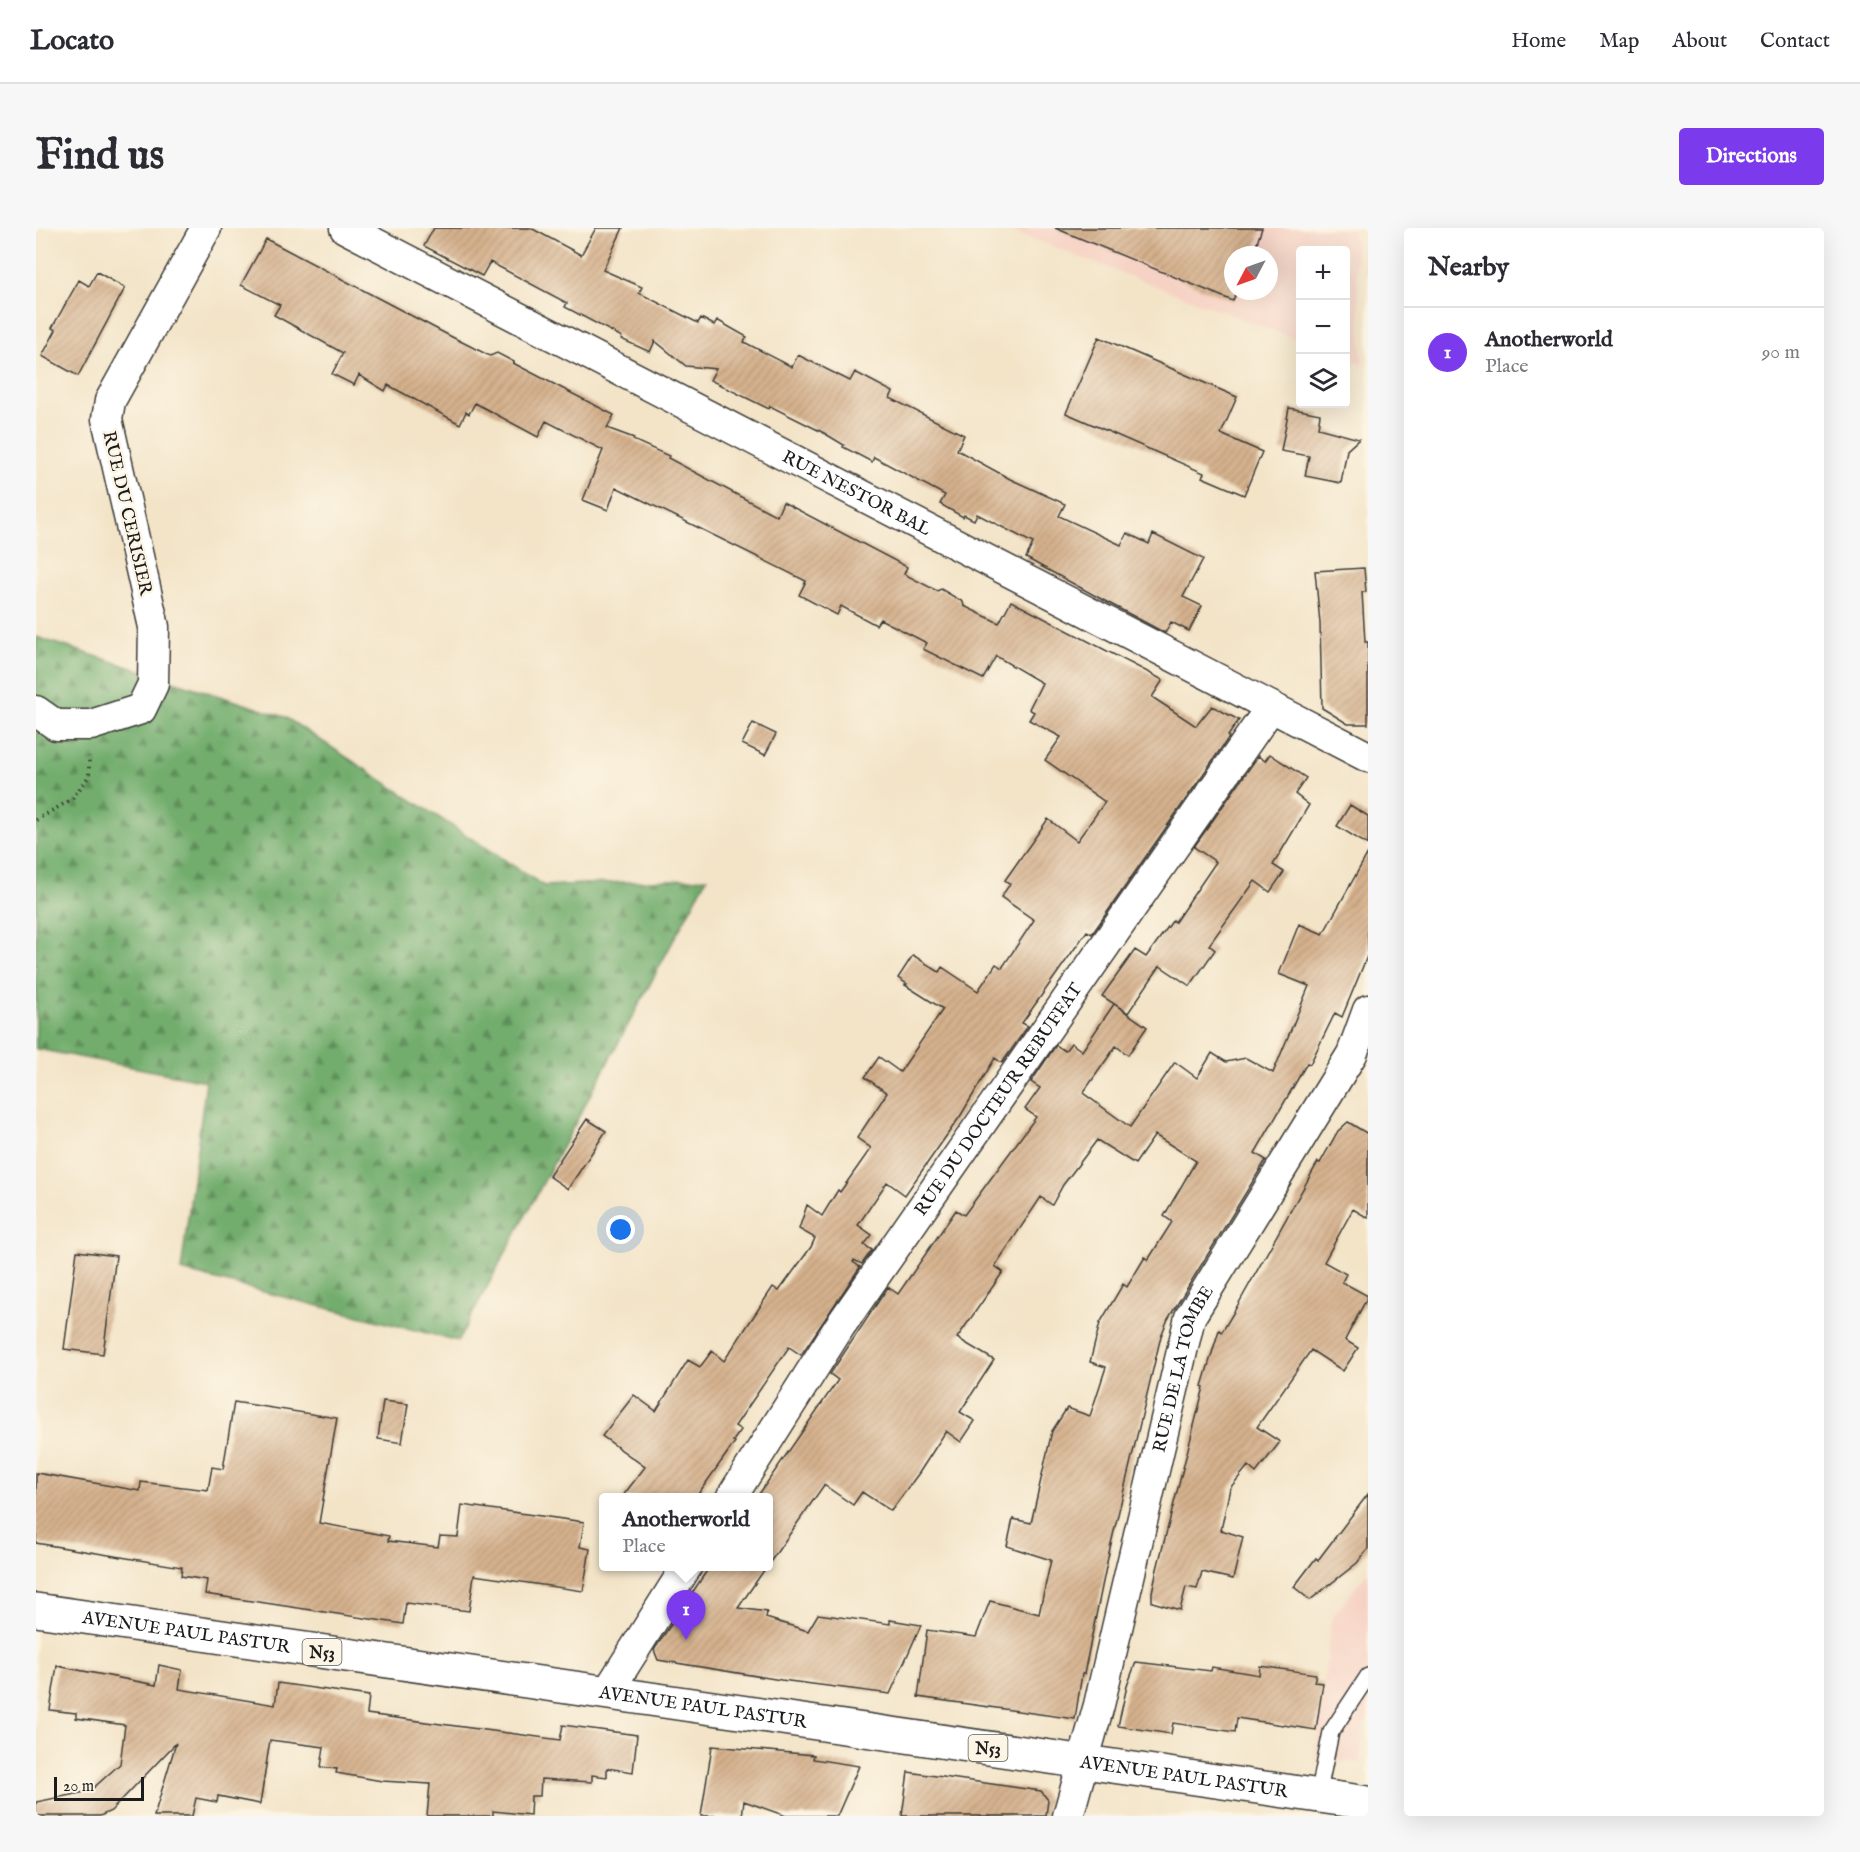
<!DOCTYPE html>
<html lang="en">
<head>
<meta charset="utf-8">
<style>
	:root { --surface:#fff; --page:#f7f7f7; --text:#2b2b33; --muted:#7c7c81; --line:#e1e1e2; --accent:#7c3aed }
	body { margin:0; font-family:"IM FELL English",serif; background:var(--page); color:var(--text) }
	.controls { position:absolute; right:18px; top:18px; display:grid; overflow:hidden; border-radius:6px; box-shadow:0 6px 24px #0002 }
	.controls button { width:54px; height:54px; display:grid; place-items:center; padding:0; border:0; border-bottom:2px solid var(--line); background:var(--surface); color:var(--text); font:30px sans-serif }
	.compass { position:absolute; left:1188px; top:18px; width:54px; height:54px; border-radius:50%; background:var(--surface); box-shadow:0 6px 24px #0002; rotate:229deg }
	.scale { position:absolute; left:18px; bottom:15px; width:90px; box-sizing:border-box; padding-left:6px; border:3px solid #1c1c1c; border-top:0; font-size:16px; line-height:21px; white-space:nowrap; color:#1c1c1c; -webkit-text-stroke:4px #fcf5e5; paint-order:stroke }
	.you { position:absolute; left:585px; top:1002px; width:21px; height:21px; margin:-15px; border:4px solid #fff; border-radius:50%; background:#1a73e8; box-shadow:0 0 0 9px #1a73e833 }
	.badge { display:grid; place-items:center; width:39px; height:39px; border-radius:50%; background:var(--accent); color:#fff; font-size:20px; font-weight:700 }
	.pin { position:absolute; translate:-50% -50px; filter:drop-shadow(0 2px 3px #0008) }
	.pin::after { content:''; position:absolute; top:32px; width:21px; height:18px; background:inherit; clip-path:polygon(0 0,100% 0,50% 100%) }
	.popup { position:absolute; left:563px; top:1265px; width:174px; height:78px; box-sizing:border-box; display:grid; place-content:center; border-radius:6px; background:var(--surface); filter:drop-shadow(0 2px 4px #0005); font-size:20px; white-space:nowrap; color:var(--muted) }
	.popup b { font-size:22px; color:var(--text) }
	.popup::after { content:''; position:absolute; left:50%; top:100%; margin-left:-12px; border:12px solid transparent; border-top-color:var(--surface) }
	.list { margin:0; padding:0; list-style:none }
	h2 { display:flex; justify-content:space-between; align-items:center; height:78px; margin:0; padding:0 24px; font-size:26px }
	h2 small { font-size:20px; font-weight:400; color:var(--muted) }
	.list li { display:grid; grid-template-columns:39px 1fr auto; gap:18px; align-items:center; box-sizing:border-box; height:90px; padding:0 24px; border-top:2px solid var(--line) }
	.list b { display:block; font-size:22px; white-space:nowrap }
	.list p { margin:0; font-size:20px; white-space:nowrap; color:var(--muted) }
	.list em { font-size:20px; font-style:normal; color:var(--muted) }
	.icon { flex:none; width:33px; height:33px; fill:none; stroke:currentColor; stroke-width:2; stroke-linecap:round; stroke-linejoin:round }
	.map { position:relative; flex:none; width:1332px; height:1588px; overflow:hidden; border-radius:6px }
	header { display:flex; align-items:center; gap:36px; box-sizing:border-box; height:84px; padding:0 30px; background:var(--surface); border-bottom:2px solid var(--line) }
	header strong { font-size:28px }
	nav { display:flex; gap:33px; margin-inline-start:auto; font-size:21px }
	.intro { display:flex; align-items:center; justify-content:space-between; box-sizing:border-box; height:144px; padding:0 36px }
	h1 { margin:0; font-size:42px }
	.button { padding:15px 27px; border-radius:6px; background:var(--accent); color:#fff; font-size:21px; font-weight:700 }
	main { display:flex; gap:36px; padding:0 36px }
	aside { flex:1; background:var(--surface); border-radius:6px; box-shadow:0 6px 24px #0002 }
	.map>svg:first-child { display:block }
	.built { fill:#f6d2c4; fill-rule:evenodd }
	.forest { fill:url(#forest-firs); stroke:#476444; stroke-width:1.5 }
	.building { fill:url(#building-hatch) }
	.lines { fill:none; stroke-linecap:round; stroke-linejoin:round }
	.service-casing { stroke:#3c3a36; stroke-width:18 }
	.minor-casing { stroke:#3c3a36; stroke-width:33 }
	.primary-casing { stroke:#3c3a36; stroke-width:36 }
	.path { stroke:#3c3a36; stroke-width:4; stroke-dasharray:1.5 4.5; stroke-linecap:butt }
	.service { stroke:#fff; stroke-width:15 }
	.minor { stroke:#fff; stroke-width:30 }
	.primary { stroke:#fff; stroke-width:33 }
	.labels { text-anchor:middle; stroke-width:5; stroke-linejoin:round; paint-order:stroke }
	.shield { fill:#fcf5e5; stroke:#5f5d58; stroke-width:1.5 }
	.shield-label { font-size:16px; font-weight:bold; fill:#1c1c1c }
	.street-label { font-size:18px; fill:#1c1c1c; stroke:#fcf5e5 }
</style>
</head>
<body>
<header>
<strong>Locato</strong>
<nav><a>Home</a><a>Map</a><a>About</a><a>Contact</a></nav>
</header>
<div class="intro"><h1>Find us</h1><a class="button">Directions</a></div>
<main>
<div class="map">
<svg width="1332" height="1588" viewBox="0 0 1332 1588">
	<defs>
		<pattern id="forest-firs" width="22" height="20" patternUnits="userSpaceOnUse" patternTransform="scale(1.5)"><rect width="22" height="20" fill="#72ad6d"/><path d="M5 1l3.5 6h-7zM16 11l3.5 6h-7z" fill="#5d8c59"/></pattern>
		<pattern id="building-hatch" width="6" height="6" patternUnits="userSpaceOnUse" patternTransform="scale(1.5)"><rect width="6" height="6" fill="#d5b18d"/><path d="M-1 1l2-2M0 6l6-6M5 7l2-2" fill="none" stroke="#b69879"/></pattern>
	</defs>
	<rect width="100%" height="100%" fill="#fcf5e5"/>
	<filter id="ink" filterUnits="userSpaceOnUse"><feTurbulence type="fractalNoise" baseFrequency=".0167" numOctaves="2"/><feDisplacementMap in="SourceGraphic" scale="12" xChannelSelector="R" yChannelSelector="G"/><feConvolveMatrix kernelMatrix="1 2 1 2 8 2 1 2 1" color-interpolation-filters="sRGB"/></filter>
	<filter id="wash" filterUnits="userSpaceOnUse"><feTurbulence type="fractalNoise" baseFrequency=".008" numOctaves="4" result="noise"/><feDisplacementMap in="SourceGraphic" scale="24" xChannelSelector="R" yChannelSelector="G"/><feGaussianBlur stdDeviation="1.35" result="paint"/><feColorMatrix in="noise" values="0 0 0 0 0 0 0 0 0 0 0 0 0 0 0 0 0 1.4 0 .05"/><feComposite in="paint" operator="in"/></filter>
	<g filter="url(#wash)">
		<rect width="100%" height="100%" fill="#f3e4c8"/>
		<path class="built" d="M968,0h350l9,137 -17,-7v-108h-46v91zM1197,27h36v36h-36z
			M1332,1343v148l-4,5 -4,39 -45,-4 16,-140z"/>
		<path class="forest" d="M0,409l249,80 259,169 163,-8 -249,463 -277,-70 25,-190 -170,-32z"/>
		<g id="blocks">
			<path class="building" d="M398,0h97l50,27 15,-27h27l-20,42 39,17 -3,6 59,30 3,-5 13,7 3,-5 30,17 -3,5 48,25 6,-12 52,26 5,-9 38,20 -3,6 74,37 -7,15 53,29 55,25 -6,12 62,29 6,-12 22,11 4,-10 50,25 -20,38 19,9 -13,25 -18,-9 -6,11 -60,-32 -79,-43 7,-15 -56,-29 -3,6 -10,-5 -1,2 -23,-13 5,-9 -71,-38 -2,5 -29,-15 1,-2 -20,-12 -54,-27 -1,3 -59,-29 6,-11 -30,-3 -31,-25 -5,11 -29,-13 1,-2 -57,-30 2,-4 -77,-41 -8,14 -58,-30z
				M1019,0h207l-9,27h-20v36h4l-4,10z
				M230,11l184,97 40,20 7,-3 17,9 -1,1 101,52 -7,13 27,10 -1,2 36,16 -1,2 109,58 6,-14 124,65 -3,7 33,17 4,-2 22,13 1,4 35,17 12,-22 152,79 -11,17 44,29 16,-20 27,14 -11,16 1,1 -137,197 -5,-3 -65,92 6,3 -26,37 -7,-5 -34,57 -56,80 -18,-13 -29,43 14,10 -8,10 8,5 -10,14 -8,-4 -1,2 7,5 -59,88 -12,-8 -54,79 6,4 -8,11 2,1 -39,55h-74l23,-30 -43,-31 32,-41 22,16 32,-51 12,7 12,-16 12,10 49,-74 6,4 32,-44 4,-9 -16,-9 8,-24 15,11 16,-26 2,2 31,-44 -14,-10 30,-45 -22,-16 14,-20 21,15 43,-63 -38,-24 2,-1 -9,-6 15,-23 26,17 3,-5 36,24 18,-27 6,4 32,-48 -33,-23 9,-13 -5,-4 43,-61 29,22 28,-39 -60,-42 16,-23 -32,-17 5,-8 -5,-3 13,-26 -46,-27 -13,23 -60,-30 4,-6 -47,-24 -4,6 -35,-19 -4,9 -38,-20 7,-14 -190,-94 -8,23 -25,-10 20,-50 -57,-29 -8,16 -63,-34 -6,11 -3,-2 -6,12 -72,-39 -3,6 -26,-16 -5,10 -22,-11 11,-21 -69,-38 6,-10 -39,-20z
				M61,44l28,16 -47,88 -36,-20 14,-26 -4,-2 27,-48 10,6z
				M1063,109l138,60 -16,37 41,18 -18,43 -42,-18 2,-4 -138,-60z
				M1253,180l31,6 -2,14 41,11 -12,11 -6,33 -36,-7 4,-20 -28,-5z
				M1328,340l2,24h-4l3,50h3v82h-20l-26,-16 -2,-85 -5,-52z
				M717,495l23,11 -11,21 -23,-11z
				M1234,526l36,24 -11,16 14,11 -36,60 11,7 -14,20 -15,-11 -46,64 6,5 -25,36 -30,-20 -32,47 -26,-17 33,-46 11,7 27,-37 2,2 41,-60 -22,-15 64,-91 7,5z
				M1314,577l18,11v29l-31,-19z
				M1332,625v101l-26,63 -7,-4 -25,51 -3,-1 -52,90 11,7 -98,159 -7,17 -51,212 -26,126h-2l-7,45 -157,-22 9,-67 49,7 14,-36 49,13 12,-54 -44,-14 6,-27 18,4 21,-92 15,-23 23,8 16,-49 -16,-5 10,-39 23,-39 4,3 18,-30 3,3 24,-38 -8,-6 32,-55 -41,-26 -20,29 -38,-24 -34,45 -11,20 -11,-8 -46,69 8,6 -46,66 37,22 -34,52 15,9 -14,21 -15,-11 -27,42 -28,38 -29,-19 -9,13 -29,-20 -56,80v-68h-11l81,-117 -8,-6 58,-87 10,7 58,-84 8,5 72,-98 -11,-8 15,-21 -9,-6 25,-37 9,6 6,-8 11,8 32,-47 33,23 -19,28 -12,-9 -33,47 47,34 45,-65 22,16 15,-25 14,9 20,-4 27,15 36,-87 -30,-12 20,-50 24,10z
				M551,891l19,12 -38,58 -19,-13z
				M1312,894l20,12v84l-15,-9 -29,53 22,12 -4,8 26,14 -23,44 13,8 -15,23 -32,-21 -54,77 23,15 -24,31 -8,-7 -18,22 -9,42 22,7 -10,42 -31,-7 -5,17 -11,-2 -6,23 -28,-8v-10l5,-23 47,-182 -2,-1 17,-56 3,2 13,-22 83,-148 2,1 18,-32z
				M41,1023l39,5 -13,98 -39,-5z
				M347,1173l25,3 -6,39 -24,-4z
				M198,1174l103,16 -18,105 70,13 -1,5 50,6 2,-11 18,1 4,-32 122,17 -4,25 10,2 -7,42 -109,-16 -5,36 -63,-8 -3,21 -198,-30 2,-14 -26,-4 1,-9 -146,-24v-70l104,18 1,-9 67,8 4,-23 11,2z
				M1332,1266v55l-11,14 -47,37 -16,-13 22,-29 2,2z
				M674,1338h57l-29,42 29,4 -1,6 42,13 10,-17 72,10v-4l31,5 -31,69 -109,-14 -123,-20 -4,-10z
				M1100,1434l75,9 1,-4 47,8 1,-9 56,8 -2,8 9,1 -7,47 -79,-12 -2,14 -62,-9 -2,11 -53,-8 9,-40z
				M123,1437l23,5 -3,19 96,16 3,-22 91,13 -2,18 193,26 3,-15 74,10 -4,37 -26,-4v9l-15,-2v7l-51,-3 -1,17h-9l-1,19 -37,-4v5h-66l3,-32 -48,-3 -46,-8 1,-4 -16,-2 3,-20 -54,-7 -10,64 -42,-8 -1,6 -21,-4 -4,18h-38l22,-73 -65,68 -11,5h-64v-14l54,-11 30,-27 5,-39 -49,-7v-5l-26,-3 7,-44 99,19z
				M676,1518l102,9 -1,4 46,7 -22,50h-51l-42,-15 -2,15h-41z
				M872,1544l133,19 7,9 -2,16h-144z"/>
		</g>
	</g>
	<g filter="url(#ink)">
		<use href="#blocks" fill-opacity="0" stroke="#3c3a36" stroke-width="1.5"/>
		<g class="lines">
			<g class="service-casing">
				<path id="service" d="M1282,1568l13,-64 37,-56"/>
			</g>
			<g class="minor-casing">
				<g id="minor">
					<path id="s1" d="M309,0l1023,529"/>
					<path d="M0,483l20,14h35l50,-16 12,-25 1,-57 -47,-208 3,-18 96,-173"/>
					<path id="s2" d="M695,1270l109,-172 431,-619"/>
					<path d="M571,1465l80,-127"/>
					<path id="s3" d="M1032,1588l31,-111 91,-388 162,-263 16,-44"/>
				</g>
			</g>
			<g class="primary-casing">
				<g id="primary">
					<path id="s4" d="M0,1382l1332,193"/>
				</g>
			</g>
			<path class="path" d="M0,592l36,-21 17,-23v-20"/>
			<use href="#service" class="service"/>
			<use href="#minor" class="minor"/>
			<use href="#primary" class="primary"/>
		</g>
	</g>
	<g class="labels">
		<g class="shield">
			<rect x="266.5" y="1411" width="39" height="26" rx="4.5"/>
			<rect x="932.5" y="1507" width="39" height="26" rx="4.5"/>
		</g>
		<g class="shield-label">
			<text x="286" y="1430">N53</text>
			<text x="952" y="1526">N53</text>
		</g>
		<g class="street-label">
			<text dy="6" stroke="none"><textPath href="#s1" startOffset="576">RUE NESTOR BAL</textPath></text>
			<text transform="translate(92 285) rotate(77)" y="6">RUE DU CERISIER</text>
			<text dy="6" stroke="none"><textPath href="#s2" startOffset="480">RUE DU DOCTEUR REBUFFAT</textPath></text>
			<text dy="6" stroke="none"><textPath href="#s3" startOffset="462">RUE DE LA TOMBE</textPath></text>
			<text dy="6" stroke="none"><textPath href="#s4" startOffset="152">AVENUE PAUL PASTUR</textPath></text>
			<text dy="6" stroke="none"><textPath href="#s4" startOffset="674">AVENUE PAUL PASTUR</textPath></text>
			<text dy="6" stroke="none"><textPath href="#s4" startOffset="1160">AVENUE PAUL PASTUR</textPath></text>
		</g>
	</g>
</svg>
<div class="controls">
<button>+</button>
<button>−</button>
<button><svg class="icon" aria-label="layers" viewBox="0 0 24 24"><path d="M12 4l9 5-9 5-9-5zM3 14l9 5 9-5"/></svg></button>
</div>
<svg class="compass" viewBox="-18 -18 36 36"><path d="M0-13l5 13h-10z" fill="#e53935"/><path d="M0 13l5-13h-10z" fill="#7c7c81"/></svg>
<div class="scale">20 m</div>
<div class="you"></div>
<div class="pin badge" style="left:650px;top:1412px">1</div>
<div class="popup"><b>Anotherworld</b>Place</div>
</div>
<aside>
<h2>Nearby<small></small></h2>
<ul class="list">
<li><span class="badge">1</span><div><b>Anotherworld</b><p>Place</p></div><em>90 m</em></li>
</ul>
</aside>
</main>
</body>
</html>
